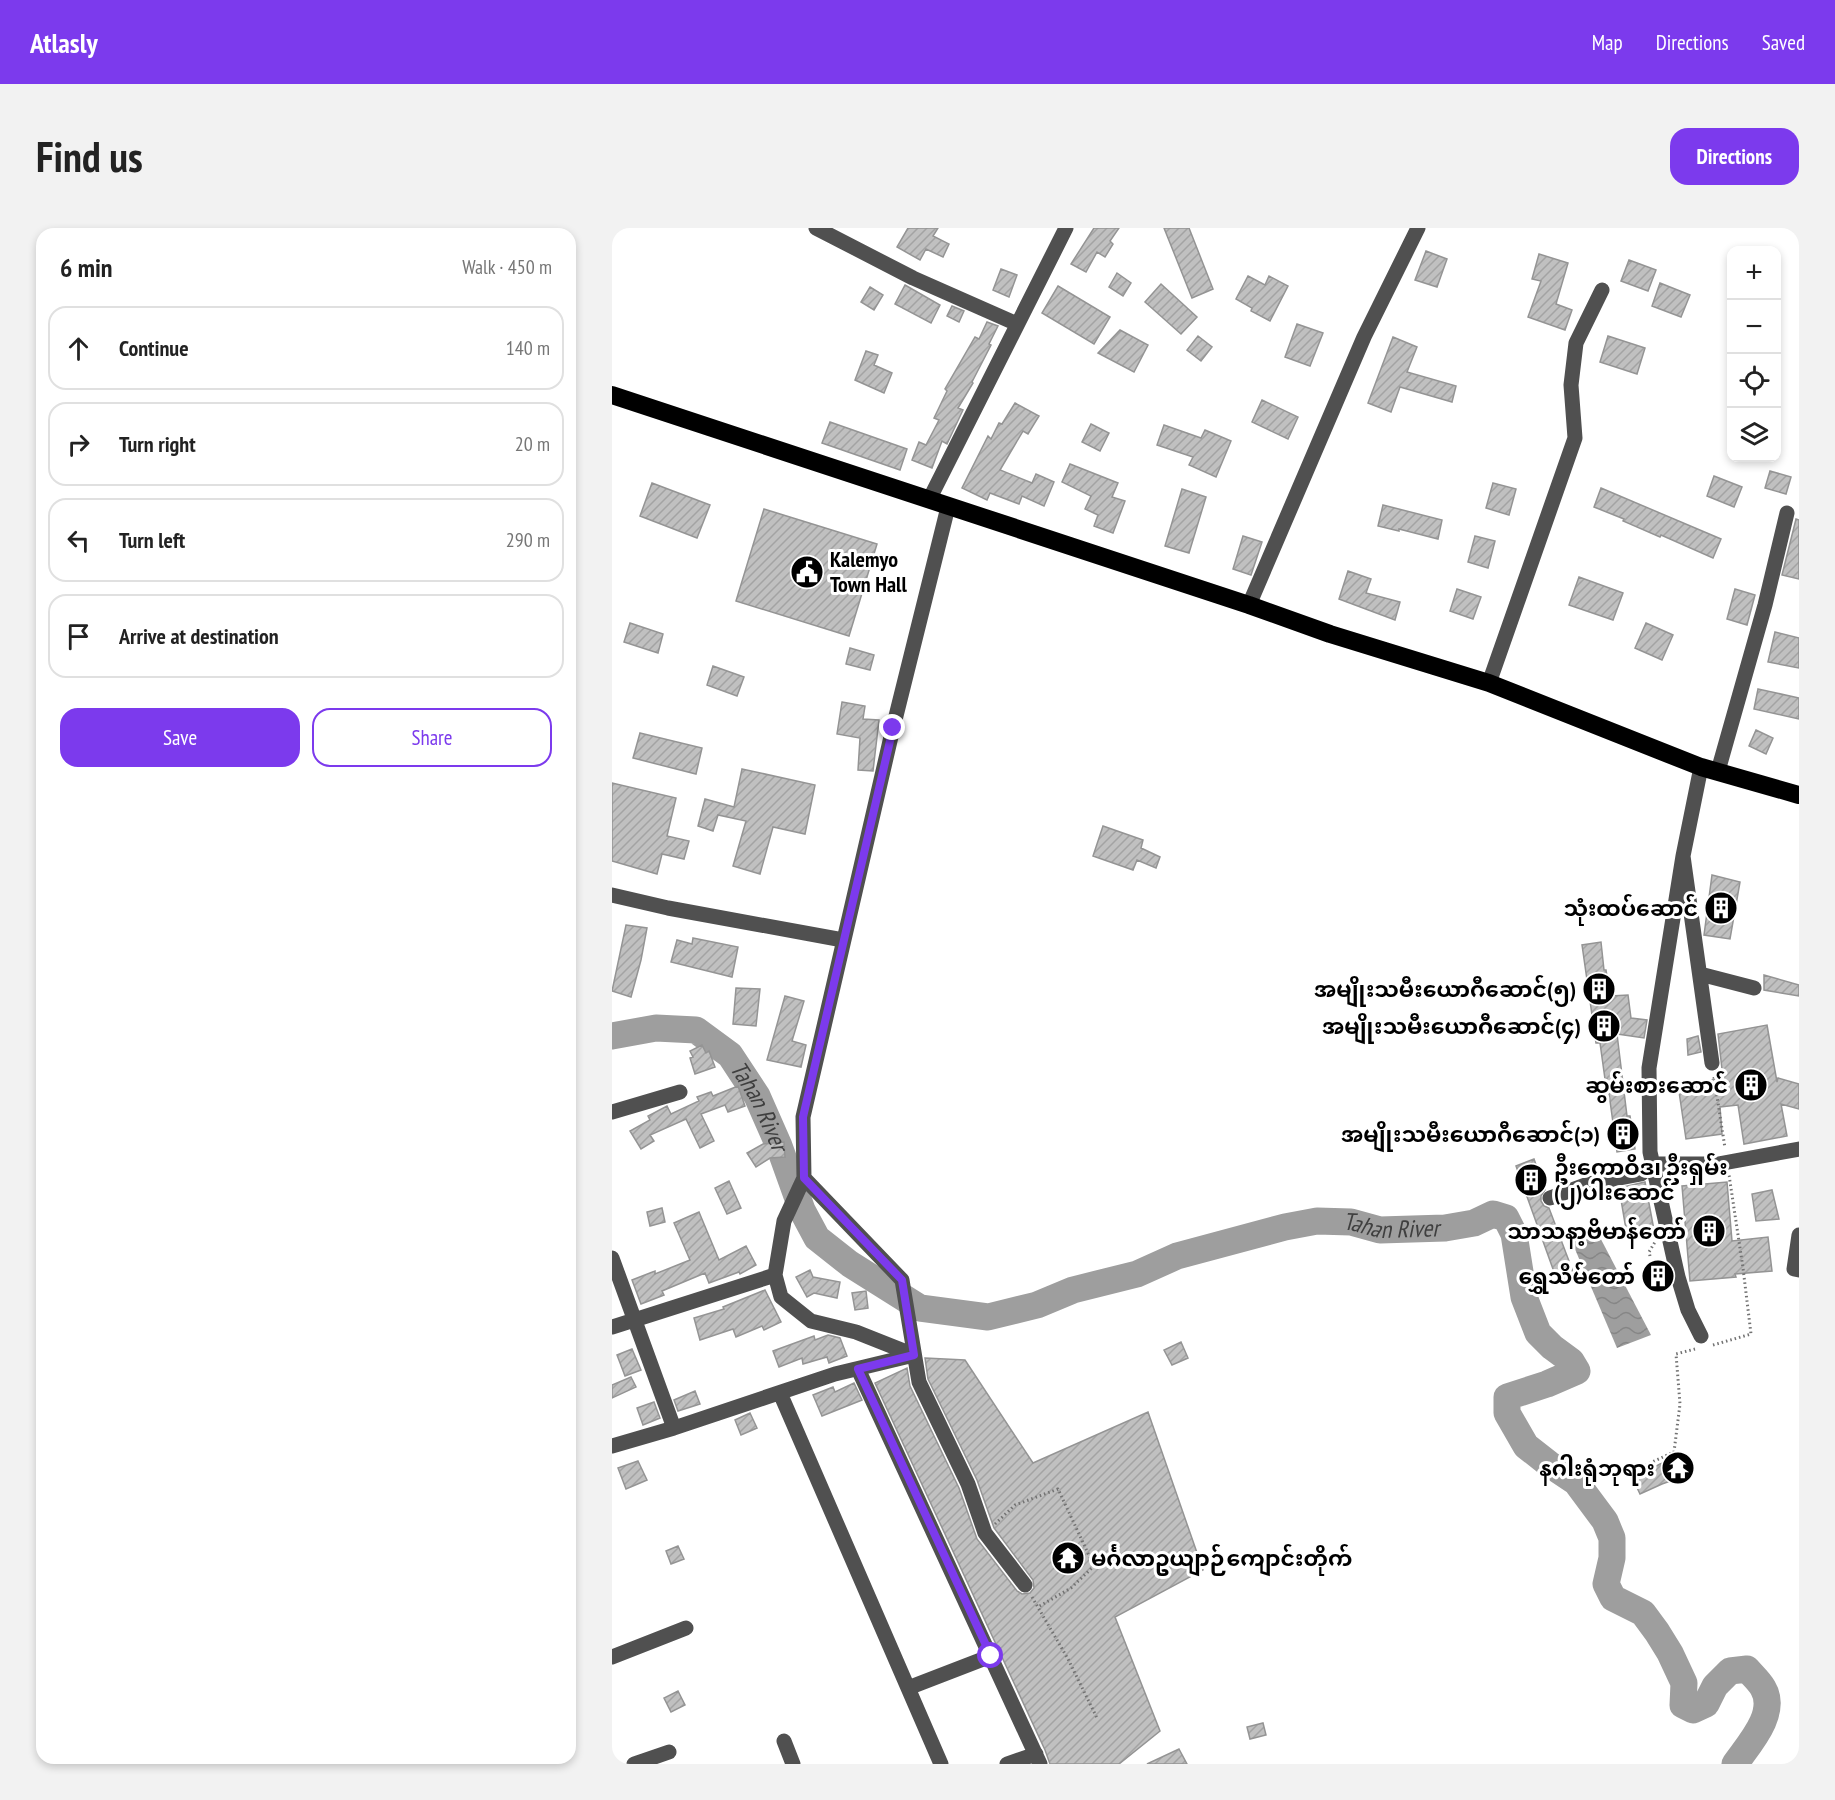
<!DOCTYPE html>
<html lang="en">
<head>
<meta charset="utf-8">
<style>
	:root { --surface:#fff; --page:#f2f2f2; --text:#222; --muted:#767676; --line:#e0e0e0; --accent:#7c3aed }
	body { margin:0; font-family:"PT Sans Narrow","Noto Sans Myanmar",sans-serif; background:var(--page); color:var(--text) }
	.controls { position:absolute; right:18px; top:18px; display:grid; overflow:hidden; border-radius:12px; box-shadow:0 3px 9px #0003 }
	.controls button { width:54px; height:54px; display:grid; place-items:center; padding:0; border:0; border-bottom:2px solid var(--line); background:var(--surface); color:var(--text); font:30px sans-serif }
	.stop { position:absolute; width:18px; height:18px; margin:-14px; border:4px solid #7c3aed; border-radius:50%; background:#fff }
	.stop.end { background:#7c3aed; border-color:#fff; box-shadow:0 2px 6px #0008 }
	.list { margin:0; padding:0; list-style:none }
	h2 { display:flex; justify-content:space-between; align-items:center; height:78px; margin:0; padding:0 24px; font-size:26px }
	h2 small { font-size:20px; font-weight:400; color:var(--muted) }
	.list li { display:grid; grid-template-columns:39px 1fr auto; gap:18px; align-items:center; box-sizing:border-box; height:84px; margin:0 12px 12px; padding:0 12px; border:2px solid var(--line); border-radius:18px }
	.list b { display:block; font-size:22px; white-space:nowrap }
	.list em { font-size:20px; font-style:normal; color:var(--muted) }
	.actions { display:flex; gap:12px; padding:18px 24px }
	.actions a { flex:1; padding:14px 0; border:2px solid var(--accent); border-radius:18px; text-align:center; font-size:21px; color:var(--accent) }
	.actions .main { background:var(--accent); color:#fff }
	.icon { flex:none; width:33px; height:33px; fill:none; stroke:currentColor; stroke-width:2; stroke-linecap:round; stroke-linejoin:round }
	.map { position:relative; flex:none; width:1187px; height:1536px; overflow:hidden; border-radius:18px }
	header { display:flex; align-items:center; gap:36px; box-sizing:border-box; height:84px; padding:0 30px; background:var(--accent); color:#fff }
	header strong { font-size:28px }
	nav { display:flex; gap:33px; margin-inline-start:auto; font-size:21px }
	.intro { display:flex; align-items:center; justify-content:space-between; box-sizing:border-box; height:144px; padding:0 36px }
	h1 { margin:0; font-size:42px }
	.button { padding:15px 27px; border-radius:18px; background:var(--accent); color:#fff; font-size:21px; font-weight:700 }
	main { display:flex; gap:36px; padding:0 36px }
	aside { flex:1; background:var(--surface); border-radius:18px; box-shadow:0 3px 9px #0003 }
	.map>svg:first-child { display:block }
	.water { fill:url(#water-waves) }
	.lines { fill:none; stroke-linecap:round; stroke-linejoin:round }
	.river { stroke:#9e9e9e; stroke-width:27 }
	.building { fill:url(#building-hatch); stroke:#949494; stroke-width:1.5 }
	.path { stroke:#727272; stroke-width:3; stroke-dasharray:1.5 3; stroke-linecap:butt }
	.minor { stroke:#505050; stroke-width:15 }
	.highway { stroke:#000; stroke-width:18 }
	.route { stroke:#7c3aed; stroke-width:8 }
	.labels { text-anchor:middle; stroke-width:6; stroke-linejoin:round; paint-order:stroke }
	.poi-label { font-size:22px; font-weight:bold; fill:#000; stroke:#fff; text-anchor:end }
	.water-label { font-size:24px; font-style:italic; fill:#3f3f3f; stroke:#fff }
</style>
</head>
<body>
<header>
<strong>Atlasly</strong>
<nav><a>Map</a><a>Directions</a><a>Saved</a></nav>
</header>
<div class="intro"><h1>Find us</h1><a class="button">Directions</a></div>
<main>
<aside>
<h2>6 min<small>Walk · 450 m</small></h2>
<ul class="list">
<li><svg class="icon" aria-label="ahead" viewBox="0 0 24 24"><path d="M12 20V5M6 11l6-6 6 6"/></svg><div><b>Continue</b></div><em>140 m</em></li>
<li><svg class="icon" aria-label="right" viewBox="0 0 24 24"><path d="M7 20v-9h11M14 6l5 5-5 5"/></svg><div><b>Turn right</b></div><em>20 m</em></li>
<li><svg class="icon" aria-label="left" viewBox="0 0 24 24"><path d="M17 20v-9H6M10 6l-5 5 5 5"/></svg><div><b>Turn left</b></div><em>290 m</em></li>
<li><svg class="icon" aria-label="arrive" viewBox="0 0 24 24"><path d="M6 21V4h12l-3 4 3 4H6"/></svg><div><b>Arrive at destination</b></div></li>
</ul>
<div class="actions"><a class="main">Save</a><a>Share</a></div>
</aside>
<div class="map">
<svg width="1187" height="1536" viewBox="0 0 1187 1536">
	<defs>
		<pattern id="water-waves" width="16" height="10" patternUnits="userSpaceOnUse" patternTransform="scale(1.5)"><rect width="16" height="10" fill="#9e9e9e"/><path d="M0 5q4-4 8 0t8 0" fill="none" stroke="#868686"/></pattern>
		<pattern id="building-hatch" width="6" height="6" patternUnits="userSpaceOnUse" patternTransform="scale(1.5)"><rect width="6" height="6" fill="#c0c0c0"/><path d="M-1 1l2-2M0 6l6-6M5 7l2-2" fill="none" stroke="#a3a3a3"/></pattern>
	</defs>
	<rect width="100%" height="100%" fill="#fff"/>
	<path class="water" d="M981,996l58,111 -34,13 -48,-113z"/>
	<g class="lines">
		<path class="river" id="s1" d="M0,808l44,-8 40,2 34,25 27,41 22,50 23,64 15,28 33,26 70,44 68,9 49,-12 36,-15 64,-16 40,-18 108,-29 32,-6 34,1 29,8 65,-2 29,-5 19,-9 13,4 8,16 10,63 14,36 14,14 19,14 6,10 -30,13 -40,13v16l19,33 23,18 27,18 29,39 7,17v20l-6,26 7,14 30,15 14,19 13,21 14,30 -1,22 10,5 13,-6 9,-18 15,-15 17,-2c5,6 12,12 16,19 15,25 -14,56 -28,76"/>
	</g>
	<path class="building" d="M296,0h30l-5,8 16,8 -6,13 -17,-8 -6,11 -23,-13z
		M482,0h25l-9,13 3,3 -8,13 -8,-5 -11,20 -15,-8z
		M552,0h25l24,61 -21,9z
		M814,23l21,8 -10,28 -22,-7z
		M927,26l29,9 -12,41 16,6 -7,20 -37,-13 13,-36 -9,-2z
		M1017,32l27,10 -8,21 -27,-10z
		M389,41l16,6 -8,22 -16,-7z
		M505,45l14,10 -8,13 -14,-9z
		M636,48l17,9 4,-9 19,10 -18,35 -19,-10 1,-3 -16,-9z
		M1048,55l30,12 -9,22 -29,-11z
		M549,56l36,33 -16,17 -36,-32z
		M293,57l35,20 -9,18 -36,-19z
		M446,58l52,31 -16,27 -52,-31z
		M258,59l13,8 -9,15 -13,-8z
		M340,78l12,5 -5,11 -12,-6z
		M375,94l11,4 -9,18 2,1 -19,37 1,1 -15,25 5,2 -16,34 -5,-3 -10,27 -20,-8 7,-18 7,3 13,-25 -5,-2 13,-27 -2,-2 30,-52 4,2z
		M685,96l26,9 -13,33 -25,-9z
		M508,102l28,15 -14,27 -36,-19z
		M586,108l14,11 -11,14 -14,-11z
		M996,108l37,12 -8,26 -37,-12z
		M781,109l24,10 -10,25 49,14 -4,16 -52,-15 -9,25 -23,-9z
		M254,123l12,4 -4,10 18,8 -8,20 -29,-13z
		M650,172l36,17 -10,22 -36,-17z
		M403,175l24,13 -11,18 -5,-3 -23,39 32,13 4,-9 18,8 -10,24 -22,-10 -3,8 -29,-11 -3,7 -25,-12 26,-52 3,3 8,-16 3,1z
		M218,194l77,27 -7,21 -78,-27z
		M479,196l18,9 -9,18 -18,-9z
		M552,197l37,13 4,-8 26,11 -15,36 -27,-12 4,-8 -36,-12z
		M458,236l48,19 -6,14 13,4 -12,32 -19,-7 4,-11 -13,-6 6,-13 -29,-14z
		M1158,243l21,6 -5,17 -21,-6z
		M1102,248l28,11 -8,20 -27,-11z
		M40,255l58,22 -13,33 -57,-22z
		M881,255l23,6 -7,26 -23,-7z
		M989,260l120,51 -8,19 -52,-23 -1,2 -37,-16 1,-2 -30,-12z
		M570,261l24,8 -17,56 -24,-7z
		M771,277l59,15 -4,19 -39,-10v2l-21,-5z
		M152,281l113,35 -28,92 -113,-35z
		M1184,291l3,1v59l-17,-4z
		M631,308l19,6 -11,33 -18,-6z
		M863,308l20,5 -7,27 -20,-6z
		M736,343l23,8 -5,14 34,9 -5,18 -56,-21z
		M967,349l44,16 -10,27 -44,-15z
		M845,361l24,8 -8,22 -23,-8z
		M1123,361l20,6 -8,30 -20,-6z
		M18,395l33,11 -5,19 -34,-11z
		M1034,395l27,12 -11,25 -27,-12z
		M1163,404l24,6v30l-31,-6z
		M238,420l24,7 -4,15 -24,-6z
		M101,438l31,11 -7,19 -30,-11z
		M1146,461l41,9v21l-45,-10z
		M230,474l23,4 -2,13 16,1 -6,51 -15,-1 2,-32 -23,-4z
		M1144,502l17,8 -7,16 -17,-8z
		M28,505l62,15 -6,26 -63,-16z
		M130,541l73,16 -10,49 -32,-7 -13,47 -27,-8 13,-45 -28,-6 -5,16 -15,-5 7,-27 29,8z
		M0,555l64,15 -9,38 22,5 -5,18 -22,-5 -5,20 -45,-13z
		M491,598l40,14 -2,8 19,9 -4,11 -19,-8 -4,10 -40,-14z
		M1100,647l28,7 -10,57 -26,-4z
		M14,697l21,3 -6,32 -10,37 -19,-6z
		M81,710l45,9 -6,30 -61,-15 6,-22 15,4z
		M989,714l3,28h2l4,26 18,-1 3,23 16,2 -3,18 -27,-4 10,82h3l5,33 -18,3 -10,-73h-2l-5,-36h-4l-14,-98z
		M1152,747l35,10v11l-35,-6z
		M124,760l24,1 -4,37 -23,-2z
		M173,768l19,5 -12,40 14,4 -5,22 -34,-7z
		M1155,797l10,57 1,-4 21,6v25l-18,-5 6,32 -43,8 -6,-39 -18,2 2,27 -36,5 -8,-54 45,-7 -5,-44z
		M1086,808l3,16 -13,3 -1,-16z
		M90,817l4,8 3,-2 6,16 -20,7 -5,-16 3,-1 -3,-6z
		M126,858l7,20 -17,6 -3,-7 -24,9 13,27 -14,7 -14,-29 -36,16 4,6 -13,8 -11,-18 20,-11 -2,-4 19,-10 4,8 28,-13 -2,-4 14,-5 2,4z
		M172,914l1,15 -15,1 -14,9 -9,-14 16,-9z
		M922,931l11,31 -4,6v5l3,5 5,2 26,69 -17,6 -42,-117z
		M117,953l12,27 -14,6 -12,-26z
		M1033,954l9,48 -27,5 -8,-47z
		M1115,954l5,59 36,-4 4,34 -37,3 1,3 -46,4 -8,-95z
		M1160,962l7,29 -23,2 -4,-27z
		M50,980l3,14 -15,4 -3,-14z
		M87,984l20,48 27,-14 10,19 -16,9 -1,-2 -30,11 -4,-10 -43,18 2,4 -23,9 -9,-24 23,-9v3l35,-14 -16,-37z
		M1053,1034l5,24 -19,4 -5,-24z
		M198,1042l3,7 27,5 -3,16 -23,-5 -7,4 -11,-20z
		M153,1062l16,32 -17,8 -2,-4 -26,11 -3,-8 -33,11 -6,-22 30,-9 -1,-2z
		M254,1063l2,17 -13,2 -3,-17z
		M216,1107l12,3 7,18 -18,7 -2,-6 -24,7 -1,-6 -23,9 -6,-16 41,-15 1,4z
		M569,1114l7,16 -16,7 -8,-15z
		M20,1121l9,21 -16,6 -8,-21z
		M313,1130l40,2 68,103 115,-51 55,158 -88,47 45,114 -41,33h-69l-5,-14 -170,-367 32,-15 3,18 49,102 18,51 40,52 5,3 8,-1 4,-5 -1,-8 -39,-52 -17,-48 -49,-101z
		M19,1149l5,10 -24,11v-13z
		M242,1155l8,17 -40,16 -9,-21 20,-8 2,5z
		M83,1163l5,13 -22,7 -4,-11z
		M42,1174l6,16 -17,7 -6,-17z
		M138,1185l7,15 -16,7 -6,-15z
		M1073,1228l5,18 -28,10 -22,10 -7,-15 27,-15z
		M26,1233l9,19 -21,9 -8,-21z
		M66,1318l6,13 -13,5 -5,-13z
		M66,1463l7,14 -14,7 -7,-14z
		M651,1495l3,12 -16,4 -3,-12z
		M567,1521l8,15h-40z"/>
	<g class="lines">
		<path class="path" d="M1102,849l11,71
			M1038,1028l-1,-4 6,-10
			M1101,1117l38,-11 -8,-66 -14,-93
			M1025,1241l37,-17 6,-48 -4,-50 19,-5
			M383,1296l20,-19 43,-16 36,77 -23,22 -33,19
			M420,1369l36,62 29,59"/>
		<path class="minor" d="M204,0l97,50 104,46
			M317,272l137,-272
			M336,279l-55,221 -90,389 1,61 98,102 17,102 49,102 17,49 40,52
			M637,377l115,-268 54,-109
			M877,455l86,-245 -4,-53 5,-42 26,-53
			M1089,539l-18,89 29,207
			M1106,543l47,-166 22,-92
			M1071,628l-34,212 1,84 28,125 10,33 13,26
			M0,667l56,13 175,32
			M1088,746l54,14
			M0,884l68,-20
			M192,950l-20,43 -9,54 6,22 30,24 45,11 58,23
			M938,970l38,-14 53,-10 12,-10h65l81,-15
			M1187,1007l-5,34 5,1
			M0,1030l62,170
			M0,1099l163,-52
			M246,1141l182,395
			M168,1165l161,371
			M0,1218l62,-18 161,-54 79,-19
			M0,1429l74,-29
			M296,1460l83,-32
			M172,1513l9,23
			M22,1536l35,-12
			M395,1536l29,-10"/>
		<path class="highway" d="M0,167l637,210 81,29 159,49 212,84 98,28"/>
	</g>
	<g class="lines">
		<path class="route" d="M281,500l-90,389 1,61 98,102 12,75 -56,14 133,287"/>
	</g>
	<defs>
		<g id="civic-disc" transform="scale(1.725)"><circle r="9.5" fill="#000" stroke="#fff"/><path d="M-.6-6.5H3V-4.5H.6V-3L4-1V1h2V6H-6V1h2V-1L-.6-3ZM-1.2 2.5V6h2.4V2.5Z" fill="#fff"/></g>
		<g id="building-disc" transform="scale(1.725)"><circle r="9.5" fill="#000" stroke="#fff"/><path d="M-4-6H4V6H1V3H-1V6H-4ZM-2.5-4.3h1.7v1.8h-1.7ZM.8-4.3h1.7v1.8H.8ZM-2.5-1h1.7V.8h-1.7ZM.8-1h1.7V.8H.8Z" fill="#fff"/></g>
		<g id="temple-disc" transform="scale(1.725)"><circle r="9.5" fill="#000" stroke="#fff"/><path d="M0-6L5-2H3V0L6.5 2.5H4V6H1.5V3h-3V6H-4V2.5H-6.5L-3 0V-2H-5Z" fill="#fff"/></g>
	</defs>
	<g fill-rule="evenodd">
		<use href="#civic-disc" x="195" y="344"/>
		<use href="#building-disc" x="1109" y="680"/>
		<use href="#building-disc" x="987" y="761"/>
		<use href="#building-disc" x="992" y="798"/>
		<use href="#building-disc" x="1139" y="857"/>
		<use href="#building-disc" x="1011" y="906"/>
		<use href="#building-disc" x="919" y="952"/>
		<use href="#building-disc" x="1097" y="1003"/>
		<use href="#building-disc" x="1046" y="1048"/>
		<use href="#temple-disc" x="1066" y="1240"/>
		<use href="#temple-disc" x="456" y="1330"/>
	</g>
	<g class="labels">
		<g class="poi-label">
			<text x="218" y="339" text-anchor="start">Kalemyo<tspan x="218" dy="25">Town Hall</tspan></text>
			<text x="1086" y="688">သုံးထပ်ဆောင်</text>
			<text x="964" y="769">အမျိုးသမီးယောဂီဆောင်(၅)</text>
			<text x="969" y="806">အမျိုးသမီးယောဂီဆောင်(၄)</text>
			<text x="1116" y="865">ဆွမ်းစားဆောင်</text>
			<text x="988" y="914">အမျိုးသမီးယောဂီဆောင်(၁)</text>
			<text x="942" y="947" text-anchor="start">ဦးကောဝိဒ၊ ဦးရှမ်း<tspan x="942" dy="25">(၂)ပါးဆောင်</tspan></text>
			<text x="1074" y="1011">သာသနာ့ဗိမာန်တော်</text>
			<text x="1023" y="1056">ရွှေသိမ်တော်</text>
			<text x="1043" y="1248">နဂါးရုံဘုရား</text>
			<text x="479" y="1338" text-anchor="start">မင်္ဂလာဥယျာဉ်ကျောင်းတိုက်</text>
		</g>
		<g class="water-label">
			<text dy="8" stroke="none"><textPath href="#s1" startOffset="186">Tahan River</textPath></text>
			<text dy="8" stroke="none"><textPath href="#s1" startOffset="942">Tahan River</textPath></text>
		</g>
	</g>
</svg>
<div class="controls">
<button>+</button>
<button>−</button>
<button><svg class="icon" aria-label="locate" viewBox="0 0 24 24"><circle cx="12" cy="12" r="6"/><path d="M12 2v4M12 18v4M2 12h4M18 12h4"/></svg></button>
<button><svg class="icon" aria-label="layers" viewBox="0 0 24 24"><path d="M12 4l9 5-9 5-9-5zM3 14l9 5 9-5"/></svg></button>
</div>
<div class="stop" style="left:379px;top:1428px"></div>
<div class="stop end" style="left:281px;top:500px"></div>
</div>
</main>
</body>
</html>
